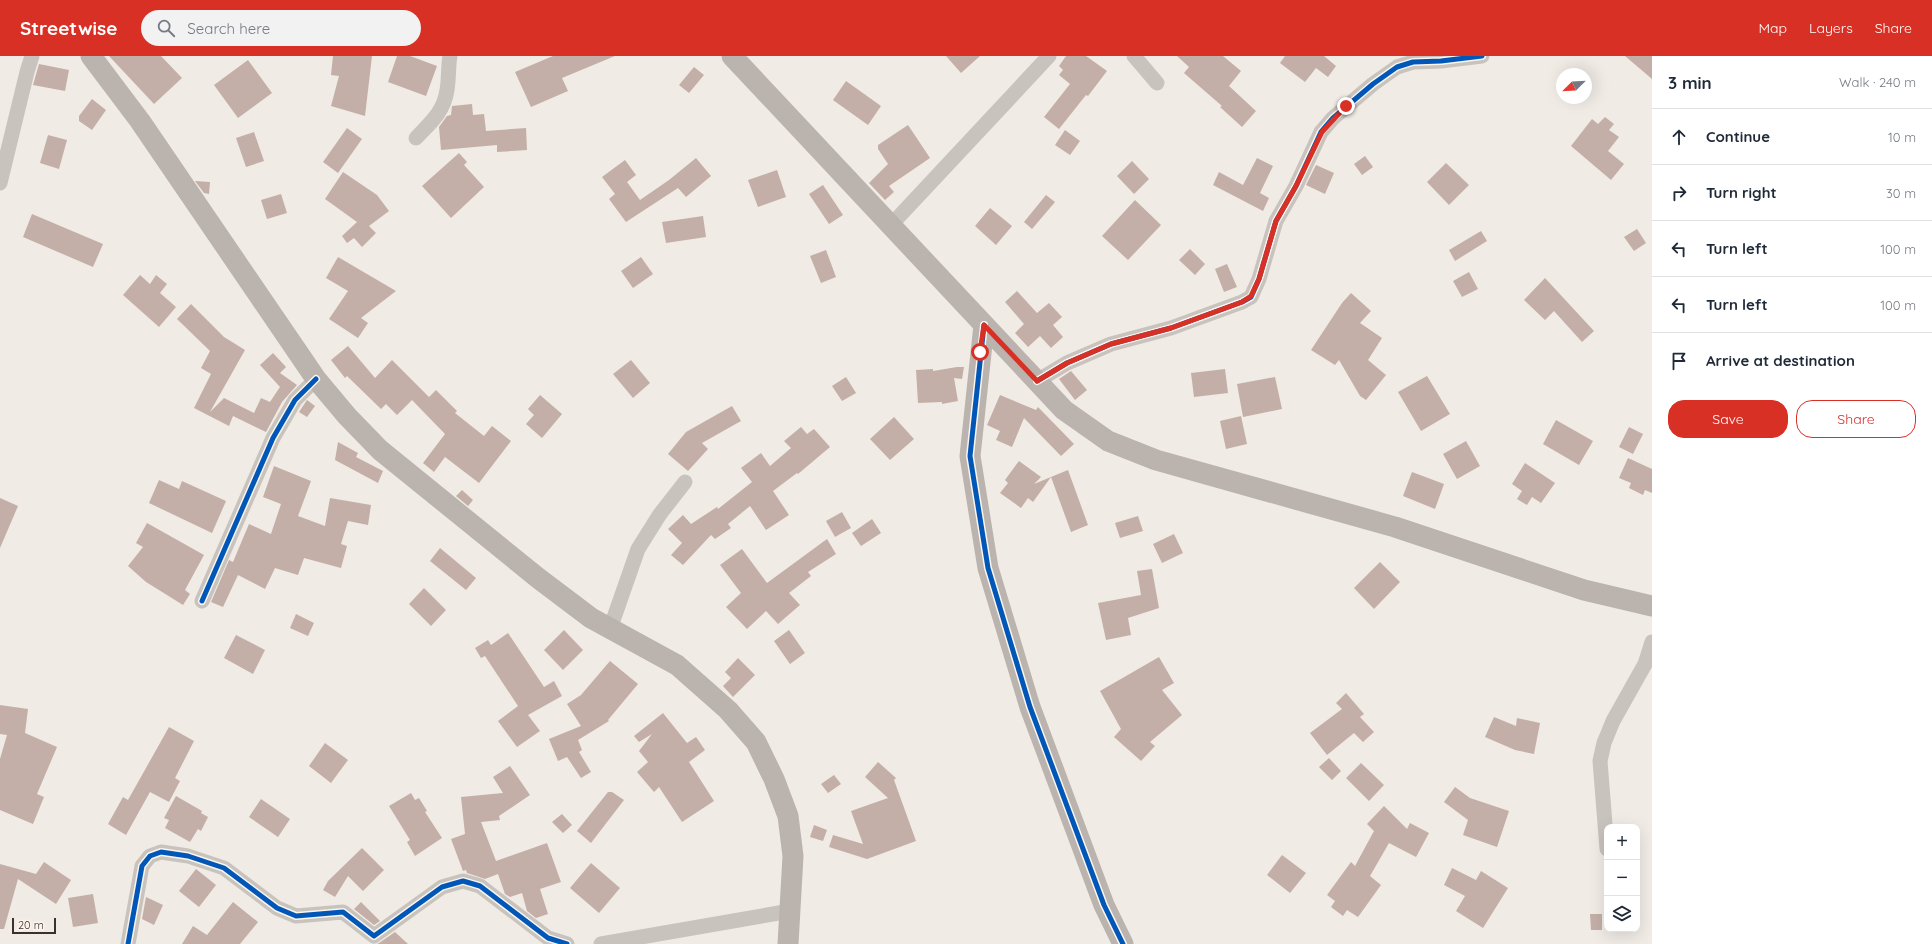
<!DOCTYPE html>
<html lang="en">
<head>
<meta charset="utf-8">
<style>
	:root { --surface:#fff; --page:#f2f2f3; --text:#1f2937; --muted:#747a83; --line:#e0e1e3; --accent:#d93025 }
	body { margin:0; font-family:Quicksand,sans-serif; background:var(--page); color:var(--text) }
	.controls { position:absolute; right:12px; bottom:12px; display:grid; overflow:hidden; border-radius:8px; box-shadow:0 4px 16px #0002 }
	.controls button { width:36px; height:36px; display:grid; place-items:center; padding:0; border:0; border-bottom:1px solid var(--line); background:var(--surface); color:var(--text); font:20px sans-serif }
	.compass { position:absolute; left:1556px; top:12px; width:36px; height:36px; border-radius:50%; background:var(--surface); box-shadow:0 4px 16px #0002; rotate:246deg }
	.scale { position:absolute; left:12px; bottom:10px; width:44px; box-sizing:border-box; padding-left:4px; border:2px solid #3b302b; border-top:0; font-size:11px; line-height:14px; white-space:nowrap; color:#3b302b; -webkit-text-stroke:3px #fbf5ee; paint-order:stroke }
	.stop { position:absolute; width:12px; height:12px; margin:-9px; border:3px solid #d93025; border-radius:50%; background:#fff }
	.stop.end { background:#d93025; border-color:#fff; box-shadow:0 1px 4px #0008 }
	.list { margin:0; padding:0; list-style:none }
	h2 { display:flex; justify-content:space-between; align-items:center; height:52px; margin:0; padding:0 16px; font-size:17px }
	h2 small { font-size:13px; font-weight:400; color:var(--muted) }
	.list li { display:grid; grid-template-columns:26px 1fr auto; gap:12px; align-items:center; box-sizing:border-box; height:56px; padding:0 16px; border-top:1px solid var(--line) }
	.list b { display:block; font-size:15px; white-space:nowrap }
	.list em { font-size:13px; font-style:normal; color:var(--muted) }
	.actions { display:flex; gap:8px; padding:12px 16px }
	.actions a { flex:1; padding:9px 0; border:1px solid var(--accent); border-radius:16px; text-align:center; font-size:14px; color:var(--accent) }
	.actions .main { background:var(--accent); color:#fff }
	.icon { flex:none; width:22px; height:22px; fill:none; stroke:currentColor; stroke-width:2; stroke-linecap:round; stroke-linejoin:round }
	.map { position:relative; flex:none; width:1652px; height:888px; overflow:hidden }
	header { display:flex; align-items:center; gap:24px; box-sizing:border-box; height:56px; padding:0 20px; background:var(--accent); color:#fff }
	header strong { font-size:19px }
	nav { display:flex; gap:22px; margin-inline-start:auto; font-size:14px }
	.search { width:280px; height:36px; background:var(--page); display:flex; align-items:center; gap:10px; box-sizing:border-box; padding:0 14px; border-radius:22px; color:var(--muted); font-size:15px }
	main { display:flex }
	aside { flex:1; background:var(--surface) }
	.map>svg:first-child { display:block }
	.building { fill:#c3afa7 }
	.lines { fill:none; stroke-linecap:round; stroke-linejoin:round }
	.street { stroke:#c9c3be; stroke-width:15 }
	.secondary { stroke:#bab3ae; stroke-width:21 }
	.cycleway-casing { stroke:#fbf5ee; stroke-width:8 }
	.cycleway { stroke:#0057b8; stroke-width:5 }
	.route { stroke:#d93025; stroke-width:5 }
</style>
</head>
<body>
<header>
<strong>Streetwise</strong>
<div class="search"><svg class="icon" aria-label="search" viewBox="0 0 24 24"><circle cx="10" cy="10" r="6"/><path d="M15 15l6 6"/></svg>Search here</div>
<nav><a>Map</a><a>Layers</a><a>Share</a></nav>
</header>
<main>
<div class="map">
<svg width="1652" height="888" viewBox="0 0 1652 888">
	<rect width="100%" height="100%" fill="#f0ebe5"/>
	<path class="building" d="M109,0h52l21,22 -28,26z
		M333,0h39l-7,60 -34,-10 8,-30 -8,-1z
		M397,0h13l27,10 -11,30 -38,-14z
		M553,0h62l-53,22 6,13 -37,16 -16,-35z
		M946,0h34l-19,17z
		M1066,0h20l21,15 -19,25 -2,-1 -27,34 -15,-12 26,-33 -11,-9 4,-5 -4,-4z
		M1177,0h46l18,15 -12,15 27,25 -14,16 -22,-20 2,-1 -38,-33 5,-6z
		M1285,0h39l12,10 -8,11 -12,-9 -11,14 -25,-19z
		M1625,0h27v23z
		M248,4l24,33 -34,25 -24,-33z
		M39,8l30,6 -4,21 -32,-6z
		M694,11l10,8 -15,18 -10,-8z
		M846,25l35,25 -13,19 -35,-25z
		M92,43l14,11 -14,20 -13,-9v-5z
		M472,48l1,11 11,-1 2,17 40,-3 1,22 -30,2v-7l-56,5 -2,-23 8,-11 4,-1 1,-9z
		M1605,61l9,7 -5,6 10,7 -11,14 16,13 -13,16 -40,-34 21,-27 6,5z
		M908,69l22,33 -41,28 5,6 -9,8 -16,-17 19,-19 -10,-15v-4z
		M347,72l15,11 -24,34 -15,-11z
		M1065,74l15,11 -10,14 -15,-10z
		M254,76l10,29 -18,6 -10,-29z
		M48,79l19,5 -8,29 -19,-6z
		M459,97l8,9 -3,3 20,22 -33,31 -29,-32z
		M1365,100l8,11 -11,8 -8,-11z
		M696,102l15,18 -25,21 -8,-9 -52,34 -17,-23 6,-5 -13,-17 23,-17 11,15 -9,7 13,18 29,-20z
		M1257,102l16,8 -13,27 9,5 -6,13 -50,-26 6,-13 24,13z
		M1132,105l17,18 -15,15 -17,-18z
		M1446,107l23,22 -20,20 -22,-23z
		M1316,109l18,8 -9,21 -19,-9z
		M777,114l9,27 -28,10 -10,-27z
		M343,116l34,23 12,16 -20,15 7,7 -14,14 -8,-9 -7,5 -5,-7 15,-14 -32,-23z
		M195,125l15,1 -1,12 -5,-1z
		M823,129l20,30 -14,9 -20,-30z
		M281,138l6,19 -20,6 -6,-19z
		M1046,139l9,7 -23,27 -8,-7z
		M1135,144l26,25 -33,35 -26,-24z
		M990,152l22,18 -16,19 -21,-19z
		M32,158l71,30 -10,23 -70,-30z
		M703,160l3,21 -40,6 -4,-21z
		M1637,173l9,14 -12,8 -10,-14z
		M1481,175l6,10 -32,20 -6,-11z
		M1190,193l15,15 -10,11 -16,-15z
		M826,194l10,27 -15,6 -11,-27z
		M338,201l58,34 -35,27 7,5 -10,15 -29,-19 19,-28 -22,-13z
		M641,201l12,17 -20,14 -12,-17z
		M1227,208l10,23 -13,5 -9,-23z
		M1469,216l9,17 -16,8 -9,-16z
		M140,219l10,9 6,-9 11,9 -7,9 16,14 -17,20 -36,-32z
		M1545,222l49,53 -12,11 -28,-31 -9,9 -21,-20z
		M1017,235l20,22 12,-10 13,14 -9,8 10,12 -12,11 -11,-12 -12,11 -13,-14 9,-9 -19,-22z
		M1351,237l20,18 -11,12 22,15 -14,22 18,15 -20,25 -6,-4 -21,-36 -4,5 -24,-15 31,-47z
		M191,248l33,33 21,13 -35,62 14,-14 30,15 7,-15 9,4 10,-15 -20,-22 13,-12 13,14 -6,6 17,12 -15,17 -16,30 -33,-16 -4,10 -35,-18 17,-34 -10,-6 9,-17 -33,-32z
		M348,290l27,32 17,-18 37,37 7,-7 21,21 -2,2 29,23 8,-10 19,15 -32,42 -34,-26 -11,15 -11,-9 22,-29 -33,-34 -15,15 -11,-11 -5,5 -34,-33 -2,2 -14,-18z
		M631,304l19,23 -17,15 -20,-24z
		M957,311h7l-2,12 -8,-1 4,23 -16,3v-2l-24,1 -2,-33 17,-1v2z
		M1225,313l3,24 -34,4 -3,-24z
		M1071,315l16,19 -12,10 -16,-21z
		M1427,320l23,38 -29,17 -23,-39z
		M846,321l10,16 -14,8 -10,-15z
		M1275,321l7,32 -39,8 -6,-33z
		M540,339l22,19 -20,24 -16,-14 8,-9 -6,-6z
		M1000,339l36,15 2,-3 36,37 -13,12 -37,-38 -12,29 -16,-7 4,-9 -13,-6z
		M307,344l8,6 -8,11 -8,-5z
		M732,350l9,15 -39,22 6,6 -20,22 -20,-17 18,-22z
		M1241,360l6,28 -21,5 -6,-28z
		M894,361l20,22 -24,21 -20,-21z
		M1556,364l37,21 -14,24 -36,-21z
		M801,371l6,7 7,-5 16,18 -32,27 -1,-1 -24,18 16,24 -23,15 -16,-24 -22,18 3,4 -16,11 -4,-4 -28,30 -12,-10 11,-12 -14,-14 15,-14 8,9 26,-17 1,2 34,-27 -11,-14 20,-15 9,13 21,-18 -7,-7z
		M1629,371l14,7 -10,20 -14,-7z
		M1466,385l14,25 -23,13 -14,-25z
		M338,386l20,11 -2,4 27,14 -5,12 -43,-23z
		M1628,402l24,11v24l-7,-3 -2,5 -14,-7 2,-5 -12,-5z
		M1019,405l22,16 -7,7 34,-14 20,55 -17,7 -20,-55 -18,25 -5,-4 -7,10 -21,-15 8,-10 -3,-3z
		M1525,407l30,20 -14,20 -9,-6 -5,8 -10,-6 5,-8 -10,-7z
		M274,410l37,15 -13,35 27,10 5,-28 41,7 -3,20 -20,-4 -7,23 6,2 -6,22 -37,-10 -6,17 -23,-7 -10,21 -27,-14 -15,32 -12,-5 18,-42 4,2 16,-38 22,10 10,-30 -18,-7z
		M1412,416l32,12 -9,25 -32,-13z
		M159,424l20,9 3,-8 44,20 -14,32 -63,-30z
		M462,434l11,10 -5,6 -12,-10z
		M0,442l18,8 -18,42z
		M842,456l9,16 -16,9 -9,-16z
		M1138,460l5,15 -23,7 -5,-15z
		M872,463l9,14 -20,13 -9,-13z
		M147,467l57,32 -19,35 5,4 -7,11 -37,-23 -18,-16 15,-19 -7,-4z
		M1174,478l9,19 -21,10 -9,-19z
		M827,483l9,15 -28,18 3,4 -22,17 11,12 -22,19 -12,-13 -19,18 -21,-22 15,-14 -21,-28 22,-16 25,34z
		M440,492l36,30 -10,12 -36,-29z
		M1380,506l20,20 -26,27 -20,-21z
		M1152,513l7,39 -31,10 3,17 -25,5 -8,-37 43,-8 -4,-24z
		M424,532l22,22 -15,16 -22,-22z
		M296,558l18,9 -6,13 -18,-8z
		M564,574l19,20 -20,20 -19,-20z
		M789,574l16,23 -15,11 -16,-23z
		M508,577l36,54 10,-6 8,15 -34,19 12,16 -23,16 -19,-26 20,-15 -33,-50 -4,2 -6,-10 13,-8 3,5z
		M236,579l29,15 -12,24 -29,-16z
		M1159,601l15,26 -12,7 20,25 -32,27 5,4 -14,15 -27,-24 7,-8 -21,-38z
		M738,602l17,17 -22,22 -10,-11 8,-8 -6,-6z
		M610,605l28,23 -30,36 1,1 -31,19 4,10 -3,2 12,20 -10,6 -14,-21 -9,4 -9,-22 32,-13 -14,-22 14,-9z
		M1346,637l18,21 -4,3 14,15 -11,10 -9,-9 -27,22 -17,-22 32,-24 -6,-6z
		M0,649l28,4 -3,24 32,14 -20,47 7,3 -11,27 -33,-14v-51l7,-24 -7,-1z
		M663,657l24,30 9,-6 9,13 -16,12 25,39 -32,21 -23,-35 -5,5 -17,-20 11,-10 -9,-11 13,-17 -13,8 -5,-6z
		M1494,661l22,9 1,-8 23,5 -6,31 -19,-4 -30,-13z
		M169,671l25,14 -19,37 5,3 -11,21 -19,-10 -24,43 -18,-11 15,-27 5,3z
		M325,687l23,17 -17,23 -22,-17z
		M1329,702l12,13 -9,9 -13,-13z
		M878,706l18,16 -2,2 22,61 -49,18 -38,-12 4,-12 30,9 -12,-33 37,-13 -23,-21z
		M1361,707l23,22 -15,16 -23,-23z
		M510,710l20,29 -31,21 1,4 -19,2 15,39 51,-18 14,39 -21,7 8,25 -12,4 -9,-7 -5,-18 -12,4 -5,-3 -7,-20 -13,5 -18,-6 -1,-3 -3,1 -12,-32 14,-5 -4,-37 42,-4 -10,-16z
		M834,719l7,9 -13,9 -7,-9z
		M1455,731l15,11 39,13 -12,36 -34,-12 5,-15 -24,-18z
		M608,736h4l12,8 -33,43 -14,-12z
		M411,737l4,7 4,-2 8,13 -2,1 17,26 -27,18 -8,-14 3,-2 -21,-34z
		M176,740l26,15 -1,2 7,4 -7,14 -3,-2 -8,13 -25,-14 4,-8 -5,-2z
		M261,743l29,20 -12,18 -29,-20z
		M1384,750l23,23 3,-6 19,10 -13,24 -27,-14 -19,33 11,9 -23,32 -11,-7 -4,6 -12,-9 4,-6 -8,-6 24,-33 4,4 19,-35 -7,-7z
		M562,758l10,11 -9,8 -11,-11z
		M814,769l13,5 -4,11 -13,-4z
		M362,792l22,22 -21,21 -15,-15 -13,21 -12,-7 5,-9z
		M1282,799l24,18 -16,20 -23,-18z
		M44,806l27,18 -15,24 -38,-25 -14,50h-4v-65l36,10z
		M591,807l29,25 -21,25 -29,-25z
		M1452,812l24,12 5,-9 27,17 -25,40 -27,-17 9,-15 -21,-11z
		M196,813l20,16 -17,22 -20,-16z
		M93,838l5,29 -25,4 -5,-29z
		M146,841l17,8 -9,20 -12,-6z
		M233,846l25,20 -18,22h-58l11,-18 14,9z
		M361,846l19,19 -6,4 -20,-16z
		M1590,858h12v16h-11z
		M395,876l13,12h-31l2,-1z"/>
	<g class="lines">
		<path class="street" d="M1134,0l23,27
			M416,82c14,-15 28,-26 31,-48 2,-11 1,-23 3,-34
			M0,127l27,-111 5,-16
			M891,169l158,-169
			M1037,325l30,-18 44,-19 60,-16 71,-26 9,-5 8,-18 17,-58 20,-35 25,-54 12,-14 40,-34 24,-17 16,-5 28,-1 41,-5
			M202,545l71,-163 22,-38 21,-21
			M610,573l28,-80 22,-35 25,-32
			M1607,793l-7,-88 4,-18 9,-22 32,-57 7,-22
			M128,888l14,-78 8,-10 11,-4 27,4 36,12 53,40 19,8 47,-4 31,24 68,-49 21,-6 17,5 68,52 19,6
			M601,888l189,-33"/>
		<path class="secondary" d="M91,0l49,65 176,258 31,37 33,34 158,128 53,40 86,47 51,45 28,32 18,37 14,37 5,40 -5,88
			M732,0l332,354 44,31 48,19 239,67 189,63 68,16
			M984,269l-14,131 18,112 42,139 74,198 19,39"/>
		<g class="cycleway-casing">
			<path id="cycleway" d="M984,269l-14,131 18,112 42,139 74,198 19,39
				M1037,325l30,-18 44,-19 60,-16 71,-26 9,-5 8,-18 17,-58 20,-35 25,-54 12,-14 40,-34 24,-17 16,-5 28,-1 41,-5
				M202,545l71,-163 22,-38 21,-21
				M128,888l14,-78 8,-10 11,-4 27,4 36,12 53,40 19,8 47,-4 31,24 68,-49 21,-6 17,5 68,52 19,6"/>
		</g>
		<use href="#cycleway" class="cycleway"/>
	</g>
	<g class="lines">
		<path class="route" d="M980,296l4,-27 53,56 30,-18 44,-19 60,-16 71,-26 9,-6 8,-17 17,-58 20,-35 26,-54 24,-26"/>
	</g>
</svg>
<div class="controls">
<button>+</button>
<button>−</button>
<button><svg class="icon" aria-label="layers" viewBox="0 0 24 24"><path d="M12 4l9 5-9 5-9-5zM3 14l9 5 9-5"/></svg></button>
</div>
<svg class="compass" viewBox="-18 -18 36 36"><path d="M0-13l5 13h-10z" fill="#e53935"/><path d="M0 13l5-13h-10z" fill="#747a83"/></svg>
<div class="scale">20 m</div>
<div class="stop" style="left:980px;top:296px"></div>
<div class="stop end" style="left:1346px;top:50px"></div>
</div>
<aside>
<h2>3 min<small>Walk · 240 m</small></h2>
<ul class="list">
<li><svg class="icon" aria-label="ahead" viewBox="0 0 24 24"><path d="M12 20V5M6 11l6-6 6 6"/></svg><div><b>Continue</b></div><em>10 m</em></li>
<li><svg class="icon" aria-label="right" viewBox="0 0 24 24"><path d="M7 20v-9h11M14 6l5 5-5 5"/></svg><div><b>Turn right</b></div><em>30 m</em></li>
<li><svg class="icon" aria-label="left" viewBox="0 0 24 24"><path d="M17 20v-9H6M10 6l-5 5 5 5"/></svg><div><b>Turn left</b></div><em>100 m</em></li>
<li><svg class="icon" aria-label="left" viewBox="0 0 24 24"><path d="M17 20v-9H6M10 6l-5 5 5 5"/></svg><div><b>Turn left</b></div><em>100 m</em></li>
<li><svg class="icon" aria-label="arrive" viewBox="0 0 24 24"><path d="M6 21V4h12l-3 4 3 4H6"/></svg><div><b>Arrive at destination</b></div></li>
</ul>
<div class="actions"><a class="main">Save</a><a>Share</a></div>
</aside>
</main>
</body>
</html>
